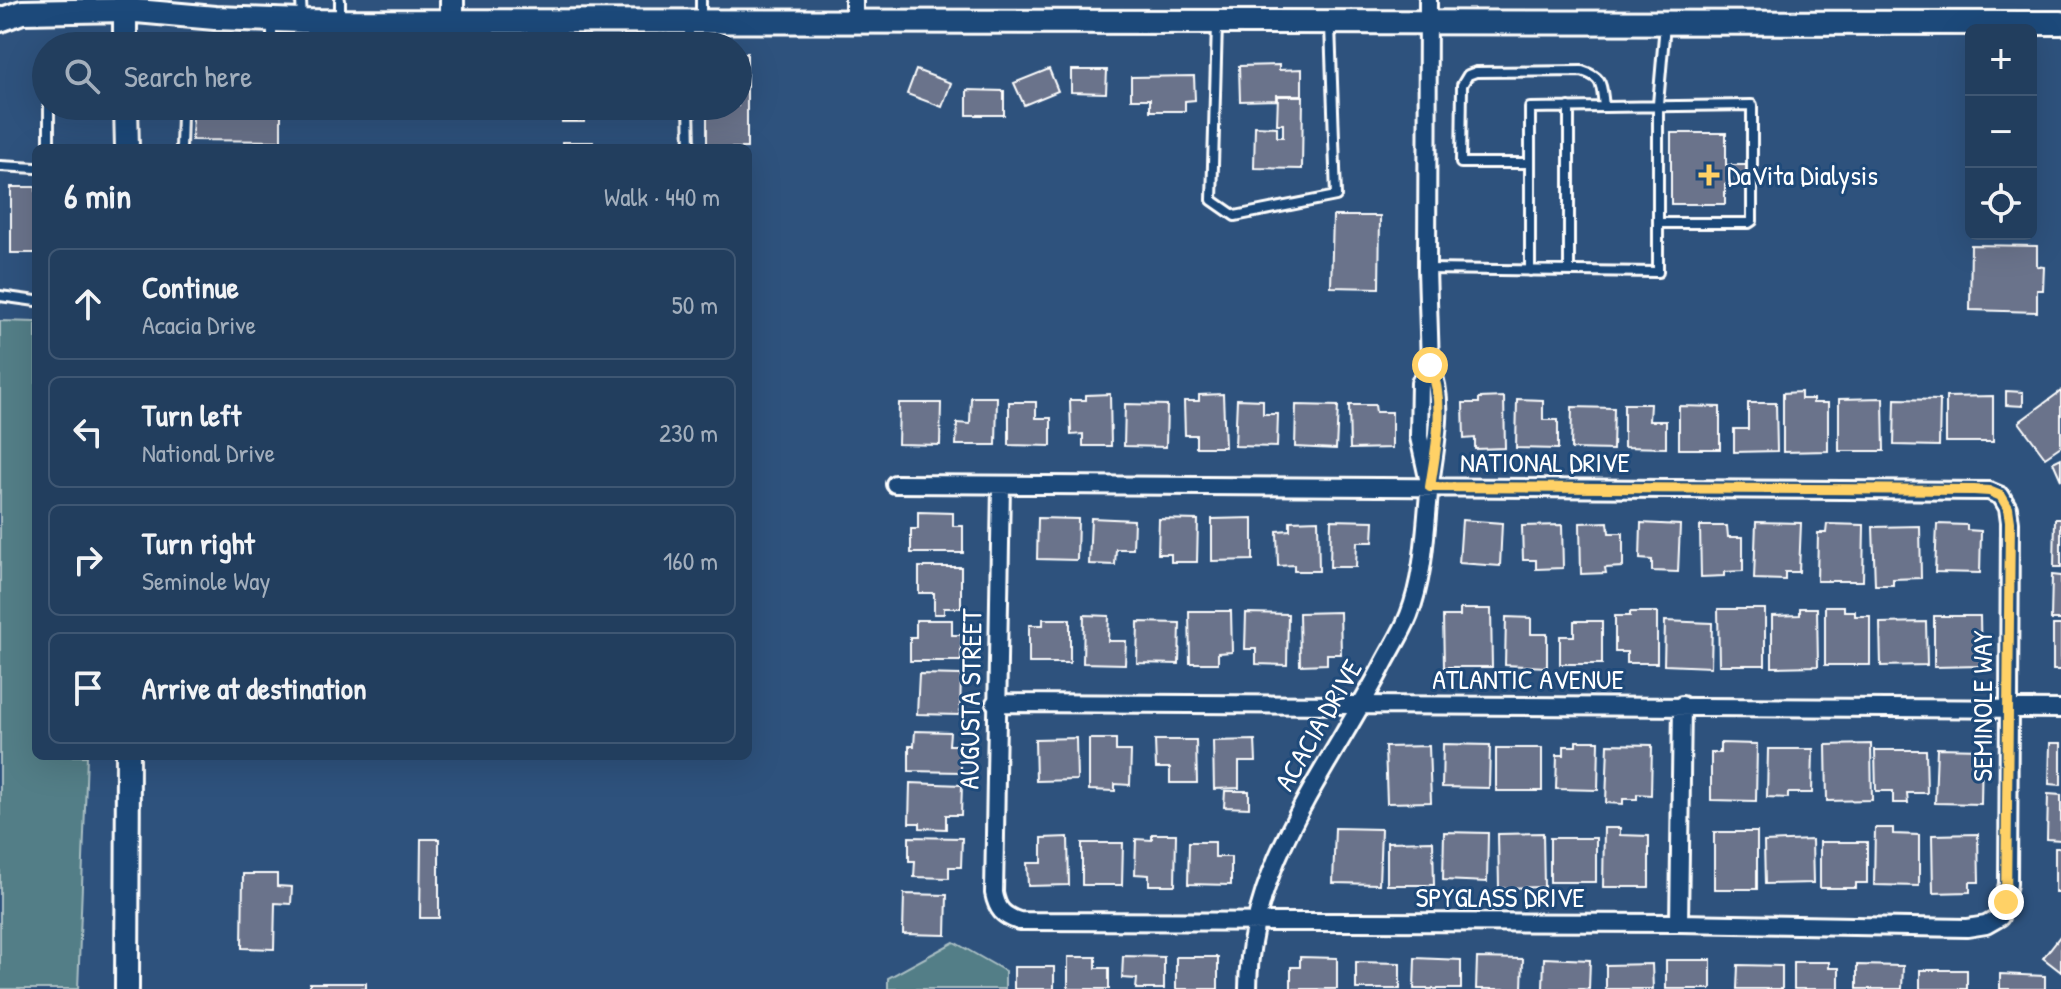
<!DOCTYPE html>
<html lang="en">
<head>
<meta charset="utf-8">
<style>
	:root { --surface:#223e5e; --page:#2e4967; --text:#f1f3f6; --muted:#a2aebc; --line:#3f5773 }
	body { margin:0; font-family:"Patrick Hand",sans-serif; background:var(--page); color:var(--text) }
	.controls { position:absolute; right:24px; top:24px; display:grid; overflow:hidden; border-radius:12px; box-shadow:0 8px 32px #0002 }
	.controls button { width:72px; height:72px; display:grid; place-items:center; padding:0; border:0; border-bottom:2px solid var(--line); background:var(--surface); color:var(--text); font:40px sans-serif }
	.stop { position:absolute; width:24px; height:24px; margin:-18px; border:6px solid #ffd166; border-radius:50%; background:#fff }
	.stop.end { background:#ffd166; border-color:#fff; box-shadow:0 2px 8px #0008 }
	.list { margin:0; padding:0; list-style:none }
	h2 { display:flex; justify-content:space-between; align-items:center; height:104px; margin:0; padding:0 32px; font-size:34px }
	h2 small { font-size:26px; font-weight:400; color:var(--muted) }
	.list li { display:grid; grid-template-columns:52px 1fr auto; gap:24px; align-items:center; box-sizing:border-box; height:112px; margin:0 16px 16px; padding:0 16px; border:2px solid var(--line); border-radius:12px }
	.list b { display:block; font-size:30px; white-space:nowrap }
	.list p { margin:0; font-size:26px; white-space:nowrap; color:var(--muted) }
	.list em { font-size:26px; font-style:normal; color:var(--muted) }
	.icon { flex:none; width:44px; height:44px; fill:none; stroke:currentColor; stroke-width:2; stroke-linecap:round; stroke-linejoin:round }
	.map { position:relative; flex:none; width:2061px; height:989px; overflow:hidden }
	.search { position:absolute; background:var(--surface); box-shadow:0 8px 32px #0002; left:32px; top:32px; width:720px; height:88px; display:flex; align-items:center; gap:20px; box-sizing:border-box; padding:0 28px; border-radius:44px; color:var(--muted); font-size:30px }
	.panel { position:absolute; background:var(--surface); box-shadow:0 8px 32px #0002; left:32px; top:144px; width:720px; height:616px; border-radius:12px }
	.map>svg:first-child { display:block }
	.green { fill:#537e87; stroke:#a9bec3; stroke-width:2 }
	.building { fill:#6a738b; stroke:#fff; stroke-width:2 }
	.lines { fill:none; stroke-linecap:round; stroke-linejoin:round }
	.lane-casing { stroke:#fff; stroke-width:14 }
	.street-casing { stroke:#fff; stroke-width:22 }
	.secondary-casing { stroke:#fff; stroke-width:28 }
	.lane { stroke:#1f4a7a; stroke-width:8 }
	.street { stroke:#1f4a7a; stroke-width:16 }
	.secondary { stroke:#1f4a7a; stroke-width:22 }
	.route { stroke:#ffd166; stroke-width:10 }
	.poi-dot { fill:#ffd166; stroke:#1f4a7a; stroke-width:3 }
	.labels { text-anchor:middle; stroke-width:6; stroke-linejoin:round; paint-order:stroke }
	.poi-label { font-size:28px; fill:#fff; stroke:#1f4a7a; text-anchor:start }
	.street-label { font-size:28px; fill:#fff; stroke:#1f4a7a }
</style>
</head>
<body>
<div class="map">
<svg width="2061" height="989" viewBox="0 0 2061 989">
	<rect width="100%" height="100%" fill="#2e527d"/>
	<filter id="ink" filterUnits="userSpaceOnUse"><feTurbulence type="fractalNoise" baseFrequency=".0125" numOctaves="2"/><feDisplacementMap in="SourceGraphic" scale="16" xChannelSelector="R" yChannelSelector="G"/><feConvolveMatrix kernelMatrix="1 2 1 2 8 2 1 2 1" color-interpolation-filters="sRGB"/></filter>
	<g filter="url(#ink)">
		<path class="green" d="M0,321l36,1v434h51l-9,233h-78z
			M954,942l51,29v18h-117v-11z"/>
		<path class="building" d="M738,53h9v95h-40v-42h31z
			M1279,65v5l23,-1v26h-26v5l-36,1 -1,-35z
			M1049,69l9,22 -34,14 -10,-22z
			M916,70l35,13 -9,24 -35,-13z
			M1071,70h36l-1,23 -35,-1z
			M1194,76l1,24 -10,1v10h-35v-12h-19v-22z
			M967,90l37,1v24h-37z
			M1278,96h25l-1,73 -48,-1 1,-42 22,1v10h6v-13h-6z
			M561,106h23v16h-22z
			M193,110l88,2v29l-89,-1z
			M1671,133h55v32h20v19h-21v20h-54z
			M562,142h31l1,6h-32z
			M11,187h25v66h-25z
			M1333,216h47l-1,72 -48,-1z
			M1971,245l66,1v20l7,1 -1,23h-6v22l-67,-2z
			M2006,391l17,1v14l-17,-1z
			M2061,391v55l-16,11 -26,-35z
			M1801,392v7h12v4h15v48l-45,1v-59z
			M1110,394l1,52h-28v-12l-12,1 -1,-35h16v-5z
			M1223,394l2,53h-29v-12h-11l-1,-34h15v-6z
			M1993,396v46h-47v-45z
			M971,397h26l-1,48h-40l1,-22 13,1z
			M1504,397l1,51 -30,1v-11l-11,1 -1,-36h16v-5z
			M1883,398l1,53h-45v-52z
			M1237,399l26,1v14h15l-1,33 -42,-1z
			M1517,399l26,1v20h15v29l-42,-1z
			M1895,399l45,1 -1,46 -45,-1z
			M1009,402h27v16h15v28l-42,-1z
			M899,403h42l-1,42 -42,-1z
			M1748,403h28l1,48 -43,1v-23h14z
			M1125,404l42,1 -1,42 -42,-1z
			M1624,404h26l-1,17h17v27l-42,-1z
			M1296,405l42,1 -2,43 -41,-2z
			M1349,405h26l1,7h16v36l-42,1z
			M1679,406l41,1v42h-41z
			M1572,407l42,1 -1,42 -42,-1z
			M2061,458v22l-8,-18z
			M918,512l35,1v13h10v27h-52v-24h7z
			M1038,518l40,1 -1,41 -40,-1z
			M1091,518l43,2 -1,29h-17l-1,16 -26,-1z
			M1253,518v42l-41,1v-42z
			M1159,519l39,1 -1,42h-26v-8h-13z
			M2055,519h6v48h-7z
			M1318,520l1,51h-25v-6l-16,1 -1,-35 13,-1v-9z
			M1331,520l43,1 -1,21h-16l-1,25h-26z
			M1462,520l40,3 -2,43 -41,-3z
			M1608,522l1,11h14v34l-18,1 1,5 -25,1 -1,-51z
			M1756,522l45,1 -2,49h-14v8l-31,-1z
			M1641,523l39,2 -2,47 -26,-1v-11l-12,-1z
			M1827,524l37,1 -1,56h-46l1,-48h8z
			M1937,524l30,1v5l14,1 -1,42 -45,-1z
			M1562,525l1,43 -27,1v-9h-13l-1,-34z
			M1700,526h27l1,11h15v34l-19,1v4l-23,1z
			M1920,526l1,52 -28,1v6h-18l-2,-58z
			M919,567h42v41h-17v6h-10v-21h-15z
			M2052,575l9,1v44h-10z
			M1825,606h19v5h11v5h15v49h-45z
			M1800,608h17l1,58 -46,1v-51l28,-1z
			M1460,609h31l1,58h-48l-1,-51h17z
			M1718,609h47v56h-46z
			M1189,611h42l1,41 -14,1v10h-28z
			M1340,612l1,42h-14v10l-27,1 -1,-52z
			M1630,612h27v51h-30v-11h-12v-36h15z
			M1246,613l42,1 -1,51 -31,-1v-15h-11z
			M1084,615l25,1 -1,25h18l-1,23 -42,-1z
			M1934,616h46l1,50 -47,1z
			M1506,617l25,1v16h16v33l-42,-2z
			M1043,619h27v44h-41v-38h14z
			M916,620h36v15h9v26h-51v-24h6z
			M1574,621h28v43h-42v-28h14z
			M1665,621l47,2 -1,44 -47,-2z
			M1138,622l42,1 -1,41 -42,-1z
			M1926,622l1,43 -46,1 -1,-43z
			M2053,625h8v45h-8z
			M919,674l42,1 -1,40 -43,-1z
			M915,731l35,1 -1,13h12v27l-52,-1v-25h5z
			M1076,738l1,42 -41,1 -1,-42z
			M1089,739h27v12h15l-1,34 -15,-1v7l-26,-1z
			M1155,740h41l1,43h-27v-15h-14z
			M1255,740l1,22h-17v26l-25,1 -1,-48z
			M1576,741h23l-1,49 -42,-1 1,-34h7v-9h12z
			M1720,743l37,1 -1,57 -45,-1v-47h9z
			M2050,743h11v42l-12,-1z
			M1443,744l47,1 -1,43 -47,-1z
			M1608,744l44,1 -1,50 -14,-1v5h-14v5l-17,-1z
			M1871,744l1,56 -45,1 -1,-56z
			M1429,746l2,56 -44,1 -2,-56z
			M1496,748h46v43h-46z
			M1937,748l45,1 -1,55 -46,-1z
			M1768,749h45l-1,44h-24v5l-21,-1z
			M1875,750h51l1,43h-20l1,10h-15v-12h-17z
			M910,783l52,2 -1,30h-15v14l-26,-1v-5h-11z
			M1225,791h24v17l-25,-1z
			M2048,794l13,1v45l-14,-1z
			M1335,828l46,1 -2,55 -46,-1z
			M1604,828h16v7l29,1v51h-46z
			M1875,828h18v6l26,1v51l-45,-1z
			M1444,832l44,1 -1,49 -44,-2z
			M1714,832h43v57h-43z
			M1543,833l1,54 -45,1 -1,-54z
			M1152,834h24l-1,51h-26v-10l-14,-1 1,-35 16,1z
			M1978,834l1,48h-9v10l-37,1 -1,-58z
			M909,837l53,1 -1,29h-12v11l-35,-1 1,-16h-6z
			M1068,837l1,48 -41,1 -1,-23h15v-25z
			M1550,838h46v44h-46z
			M421,839h18v79h-19z
			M1812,840l1,43 -48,1 -1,-42z
			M1433,841l1,44h-47v-43z
			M1189,842h26v15h16v28l-43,-1z
			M1820,842h47v41h-11v5h-36z
			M1082,843h41l-1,42h-40z
			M2055,848h6v44h-6z
			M243,874h34v12l15,1 -1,17 -16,-1 -1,46 -32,-1z
			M904,894l43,1 -1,40 -43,-1z
			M2061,935v37l-18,-14z
			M1123,956l41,1v32h-28l1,-10 -15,-1z
			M1068,957h28v11h13v21h-41z
			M1176,957h42v32h-42z
			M1300,957l37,1v31h-46v-22h9z
			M1415,958l46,2v29h-47z
			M1477,958l46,1 -1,30h-46z
			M1544,958l46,2 -1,29h-46z
			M1666,960h45v29h-45z
			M1356,962l44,1v26h-44z
			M1794,962h35v6h10v21h-45z
			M1652,964l1,25h-47v-24z
			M1738,965l44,1v23h-45z
			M1857,965l46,1 -1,23h-45z
			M1014,967h40v22h-40z
			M1920,970h47v19h-47z
			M2000,974l45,2v13h-45z
			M310,983h56v6h-56z"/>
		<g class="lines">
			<g class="lane-casing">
				<path id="lane" d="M301,0l1,20
					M340,0v20
					M701,0v19
					M689,22v24
					M1217,24l-5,176 23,16 101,-20 -6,-171
					M272,46v-23
					M49,106v42
					M689,106l1,42
					M181,148l1,-34 8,-8
					M1530,163h-69l1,-78 6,-10 8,-3 106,-1c22,7 19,14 22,35
					M0,166l36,2
					M1427,269l231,3v-49
					M1569,270v-163
					M1530,271v-163l222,-3v116l-3,2h-91v-119l7,-80
					M0,296l36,5"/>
			</g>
			<g class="street-casing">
				<path id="street" d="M1428,0l-1,269 3,96
					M854,20v-20
					M895,484l1094,7 12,5 7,12 2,14 -2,362 -8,33 -14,8 -19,3 -288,-5 -660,-2c-16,-5 -22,-12 -25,-28l7,-408
					M995,703l1066,6
					M1679,923l3,-218
					M1248,989c1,-124 78,-216 133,-320 9,-18 21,-36 28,-54 16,-42 16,-87 21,-131 5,-39 16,-82 0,-119l-10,18 -1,54 11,50"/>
			</g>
			<g class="secondary-casing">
				<path id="secondary" d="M125,0v46
					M0,20l22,-8 103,-2 90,8 87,3 1759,2
					M452,22v-22
					M126,106l1,42
					M127,989l1,-233"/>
			</g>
			<use href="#lane" class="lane"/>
			<use href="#street" class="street"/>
			<use href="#secondary" class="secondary"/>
		</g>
	</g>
	<g class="lines" filter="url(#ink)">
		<path class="route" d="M1430,365c16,38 6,83 0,122l544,3 15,1 12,5 7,12 2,14 -4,380"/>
	</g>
	<path class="poi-dot" d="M1705 163h8v8h8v8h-8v8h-8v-8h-8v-8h8z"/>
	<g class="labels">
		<g class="poi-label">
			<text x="1727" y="185">DaVita Dialysis</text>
		</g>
		<g class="street-label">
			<text x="1545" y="472">NATIONAL DRIVE</text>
			<text x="1528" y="689">ATLANTIC AVENUE</text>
			<text transform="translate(970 699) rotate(-89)" y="10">AUGUSTA STREET</text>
			<text transform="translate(1982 706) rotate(-90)" y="10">SEMINOLE WAY</text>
			<text transform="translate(1318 725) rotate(-60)" y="10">ACACIA DRIVE</text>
			<text x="1500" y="907">SPYGLASS DRIVE</text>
		</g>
	</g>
</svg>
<div class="controls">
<button>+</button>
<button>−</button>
<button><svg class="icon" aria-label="locate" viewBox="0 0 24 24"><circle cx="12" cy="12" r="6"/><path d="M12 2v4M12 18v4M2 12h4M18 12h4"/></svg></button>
</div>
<div class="stop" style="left:1430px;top:365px"></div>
<div class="stop end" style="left:2006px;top:902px"></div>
<div class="search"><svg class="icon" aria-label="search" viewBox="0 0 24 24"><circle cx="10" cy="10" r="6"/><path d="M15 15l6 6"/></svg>Search here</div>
<section class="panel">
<h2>6 min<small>Walk · 440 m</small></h2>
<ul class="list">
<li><svg class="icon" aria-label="ahead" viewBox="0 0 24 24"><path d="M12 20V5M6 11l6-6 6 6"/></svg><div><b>Continue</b><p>Acacia Drive</p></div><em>50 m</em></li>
<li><svg class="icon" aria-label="left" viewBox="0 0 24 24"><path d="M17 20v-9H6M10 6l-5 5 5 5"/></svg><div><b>Turn left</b><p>National Drive</p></div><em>230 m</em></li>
<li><svg class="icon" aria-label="right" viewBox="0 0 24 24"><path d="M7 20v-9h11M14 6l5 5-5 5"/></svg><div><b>Turn right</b><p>Seminole Way</p></div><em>160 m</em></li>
<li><svg class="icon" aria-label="arrive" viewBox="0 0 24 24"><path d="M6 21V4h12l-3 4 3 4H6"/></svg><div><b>Arrive at destination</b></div></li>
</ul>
</section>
</div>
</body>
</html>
